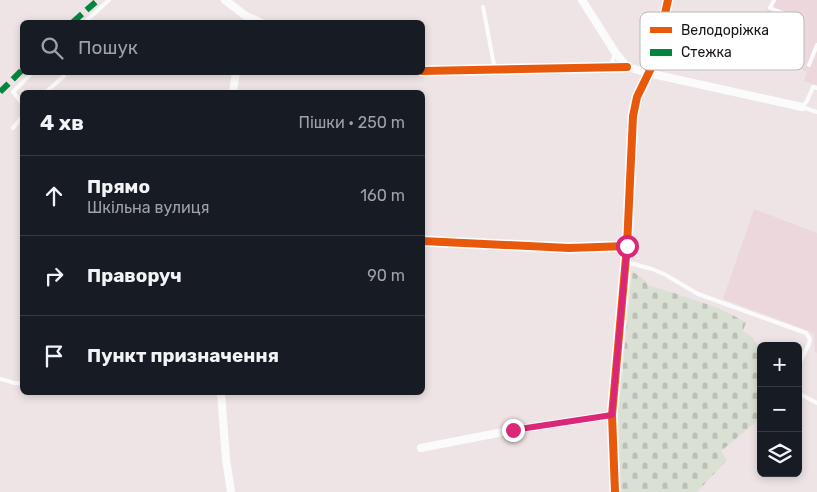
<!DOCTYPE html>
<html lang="uk">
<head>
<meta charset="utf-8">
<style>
	:root { --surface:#171b24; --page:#242831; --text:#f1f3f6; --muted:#9ea1a6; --line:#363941 }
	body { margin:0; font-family:Rubik,sans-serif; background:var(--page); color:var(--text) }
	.controls { position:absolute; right:15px; bottom:15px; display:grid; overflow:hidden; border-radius:8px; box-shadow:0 2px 8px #0003 }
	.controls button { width:45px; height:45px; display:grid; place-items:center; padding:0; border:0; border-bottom:1px solid var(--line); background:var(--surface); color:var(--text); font:25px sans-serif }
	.stop { position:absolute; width:15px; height:15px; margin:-11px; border:4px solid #db2777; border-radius:50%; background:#fff }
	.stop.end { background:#db2777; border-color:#fff; box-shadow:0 1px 5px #0008 }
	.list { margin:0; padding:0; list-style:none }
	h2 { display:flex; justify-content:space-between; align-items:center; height:65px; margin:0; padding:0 20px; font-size:21px }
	h2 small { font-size:16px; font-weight:400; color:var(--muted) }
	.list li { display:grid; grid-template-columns:32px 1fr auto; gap:15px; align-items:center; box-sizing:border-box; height:80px; padding:0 20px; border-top:1px solid var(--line) }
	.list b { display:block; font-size:19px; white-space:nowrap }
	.list p { margin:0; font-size:16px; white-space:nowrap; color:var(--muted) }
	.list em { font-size:16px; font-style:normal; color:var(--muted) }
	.icon { flex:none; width:28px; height:28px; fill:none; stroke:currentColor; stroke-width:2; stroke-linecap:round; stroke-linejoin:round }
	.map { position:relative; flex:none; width:817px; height:492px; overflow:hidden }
	.search { position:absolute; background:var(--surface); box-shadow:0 2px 8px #0003; left:20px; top:20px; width:405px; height:55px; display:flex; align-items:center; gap:12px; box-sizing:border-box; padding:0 18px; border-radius:8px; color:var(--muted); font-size:19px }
	.panel { position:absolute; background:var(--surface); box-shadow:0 2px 8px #0003; left:20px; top:90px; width:405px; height:305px; border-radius:8px }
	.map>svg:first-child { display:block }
	.built { fill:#ecd8dc }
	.cemetery { fill:url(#cemetery-stones) }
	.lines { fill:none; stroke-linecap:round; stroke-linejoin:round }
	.lane { stroke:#fcfbfb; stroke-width:4 }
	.street { stroke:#fcfbfb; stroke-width:8 }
	.quiet { stroke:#00873e; stroke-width:6; stroke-dasharray:12 6; stroke-linecap:butt }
	.cycleway-casing { stroke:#fff; stroke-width:11 }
	.cycleway { stroke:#e8590c; stroke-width:8 }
	.route { stroke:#db2777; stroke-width:6 }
	.key { fill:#fff; stroke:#bab8b9; stroke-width:1 }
	.key-label { font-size:14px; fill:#1a1416 }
</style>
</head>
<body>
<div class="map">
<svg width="817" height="492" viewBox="0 0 817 492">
	<defs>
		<pattern id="cemetery-stones" width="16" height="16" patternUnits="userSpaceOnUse" patternTransform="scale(1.25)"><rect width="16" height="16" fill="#dbe0d4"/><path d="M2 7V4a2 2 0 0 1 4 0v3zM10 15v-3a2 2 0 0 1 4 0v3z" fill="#bbbfb5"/></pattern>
	</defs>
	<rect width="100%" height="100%" fill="#eee4e6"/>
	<path class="built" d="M771,0h46v85l-13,-4 3,-9 -56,-21z
		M754,209l63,24v120l-2,-1 -1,-18 -5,-3 -86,-32z"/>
	<path class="cemetery" d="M632,271l14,10 1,4 27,8 44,15 28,14 -3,9 8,5 10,14v68l-40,33 6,9 -30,32h-76l-3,-76z"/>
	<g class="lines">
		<path class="lane" d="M774,0l-4,8 23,9
			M483,7l12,63
			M85,22l24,-22
			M809,65l8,-20
			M611,67l4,-15
			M817,88l-4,-1 -6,14 -5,6 15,5
			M46,92l18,-16
			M22,103l-9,-11 20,-20
			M13,128l9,-11
			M626,262l26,7 12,5 34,20 108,39 4,6 -1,5 -11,22
			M0,379c8,1 15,6 22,4
			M798,393l19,10"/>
		<path class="street" d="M225,0l21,16 14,6
			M582,0l33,52 12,15 21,6 154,34
			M422,71l205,-4
			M233,92l3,-20
			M422,241l147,7 58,-2
			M221,392l5,67 5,33
			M421,448l92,-18 99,-15
			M615,492l-3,-77 15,-169 6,-130 4,-19 18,-37 13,-60"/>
		<path class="quiet" d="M73,22l25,-22
			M0,92l22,-22"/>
		<g class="cycleway-casing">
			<path id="cycleway" d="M422,71l205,-4
				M422,241l147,7 58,-2
				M615,492l-3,-77 15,-169 6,-130 4,-19 18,-37 13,-60"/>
		</g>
		<use href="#cycleway" class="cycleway"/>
	</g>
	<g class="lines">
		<path class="route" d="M513,430l99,-15 15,-169"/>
	</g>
	<rect x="640" y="12" width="164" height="58" rx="8" class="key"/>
	<rect x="650" y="27" width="22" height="6" fill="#e8590c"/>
	<rect x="650" y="49" width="22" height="7" fill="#00873e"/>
	<g class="key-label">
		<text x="681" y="35">Велодоріжка</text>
		<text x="681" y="57">Стежка</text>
	</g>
</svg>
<div class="controls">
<button>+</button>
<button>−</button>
<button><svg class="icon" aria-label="layers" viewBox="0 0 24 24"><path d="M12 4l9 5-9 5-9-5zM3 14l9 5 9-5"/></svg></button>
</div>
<div class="stop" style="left:627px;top:246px"></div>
<div class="stop end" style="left:513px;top:430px"></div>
<div class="search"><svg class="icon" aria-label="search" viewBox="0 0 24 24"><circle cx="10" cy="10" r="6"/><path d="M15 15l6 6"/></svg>Пошук</div>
<section class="panel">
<h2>4 хв<small>Пішки · 250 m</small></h2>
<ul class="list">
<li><svg class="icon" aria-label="ahead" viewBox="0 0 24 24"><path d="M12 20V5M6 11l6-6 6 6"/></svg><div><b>Прямо</b><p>Шкільна вулиця</p></div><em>160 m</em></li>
<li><svg class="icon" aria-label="right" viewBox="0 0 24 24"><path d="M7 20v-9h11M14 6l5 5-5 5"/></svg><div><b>Праворуч</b></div><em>90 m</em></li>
<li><svg class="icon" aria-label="arrive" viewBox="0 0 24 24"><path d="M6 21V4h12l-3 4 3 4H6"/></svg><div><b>Пункт призначення</b></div></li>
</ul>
</section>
</div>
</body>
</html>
